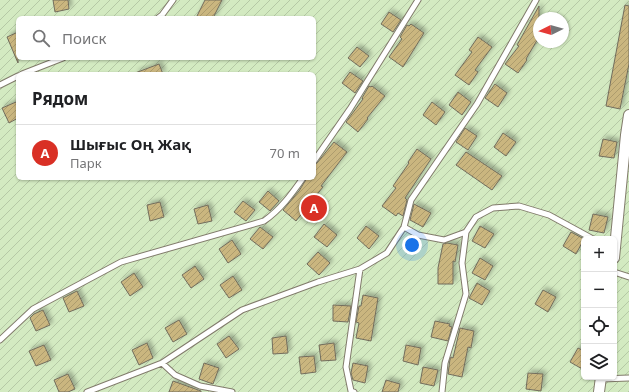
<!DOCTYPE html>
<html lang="ru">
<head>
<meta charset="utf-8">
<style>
	:root { --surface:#fff; --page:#f2f2f2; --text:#202124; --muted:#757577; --line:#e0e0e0; --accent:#d93025 }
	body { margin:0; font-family:"Noto Sans",sans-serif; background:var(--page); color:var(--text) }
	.controls { position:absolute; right:12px; bottom:12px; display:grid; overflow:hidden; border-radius:6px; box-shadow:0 1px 3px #0004 }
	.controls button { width:36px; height:36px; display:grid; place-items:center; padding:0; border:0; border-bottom:1px solid var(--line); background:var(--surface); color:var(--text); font:20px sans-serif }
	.compass { position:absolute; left:533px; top:12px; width:36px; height:36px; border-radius:50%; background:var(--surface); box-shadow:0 1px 3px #0004; rotate:265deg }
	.you { position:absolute; left:412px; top:245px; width:14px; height:14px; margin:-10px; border:3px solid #fff; border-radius:50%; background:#1a73e8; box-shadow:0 0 0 6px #1a73e833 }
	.badge { display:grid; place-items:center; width:26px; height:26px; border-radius:50%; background:var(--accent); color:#fff; font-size:13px; font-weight:700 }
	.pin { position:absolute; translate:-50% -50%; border:2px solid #fff; box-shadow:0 1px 4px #0006 }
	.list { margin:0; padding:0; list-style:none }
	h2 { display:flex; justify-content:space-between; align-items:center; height:52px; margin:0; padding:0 16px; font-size:17px }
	h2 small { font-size:13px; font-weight:400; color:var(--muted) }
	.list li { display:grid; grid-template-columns:26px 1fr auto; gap:12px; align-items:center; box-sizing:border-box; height:56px; padding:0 16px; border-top:1px solid var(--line) }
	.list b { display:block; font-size:15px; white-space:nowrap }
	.list p { margin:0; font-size:13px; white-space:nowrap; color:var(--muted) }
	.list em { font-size:13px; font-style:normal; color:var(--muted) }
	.icon { flex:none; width:22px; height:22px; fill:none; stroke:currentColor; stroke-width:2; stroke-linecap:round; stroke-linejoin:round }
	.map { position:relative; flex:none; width:629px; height:392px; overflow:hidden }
	.search { position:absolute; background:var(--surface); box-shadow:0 1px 3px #0004; left:16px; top:16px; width:300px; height:44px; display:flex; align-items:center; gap:10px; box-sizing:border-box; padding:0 14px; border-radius:6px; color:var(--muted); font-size:15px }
	.panel { position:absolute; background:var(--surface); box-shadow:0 1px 3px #0004; left:16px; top:72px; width:300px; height:108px; border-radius:6px }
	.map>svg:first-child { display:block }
	.garden { fill:url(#garden-furrows); fill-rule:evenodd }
	.building { fill:url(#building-hatch); stroke:#726d5d; filter:url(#shadow) }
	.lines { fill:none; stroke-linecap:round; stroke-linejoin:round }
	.service-casing { stroke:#817b6b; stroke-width:7 }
	.minor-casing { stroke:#817b6b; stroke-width:12 }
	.service { stroke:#fff; stroke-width:5 }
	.minor { stroke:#fff; stroke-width:10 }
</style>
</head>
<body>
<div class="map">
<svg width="629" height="392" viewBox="0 0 629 392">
	<defs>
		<pattern id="garden-furrows" width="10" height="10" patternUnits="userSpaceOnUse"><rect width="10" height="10" fill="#d3eac1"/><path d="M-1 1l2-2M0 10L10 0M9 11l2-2" fill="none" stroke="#b5c8a5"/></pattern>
		<pattern id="building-hatch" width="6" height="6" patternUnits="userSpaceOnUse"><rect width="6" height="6" fill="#cab67f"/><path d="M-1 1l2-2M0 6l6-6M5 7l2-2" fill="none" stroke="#ad9c6d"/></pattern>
		<filter id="shadow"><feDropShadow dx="3" dy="-3" stdDeviation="2" flood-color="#0004"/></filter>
	</defs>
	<rect width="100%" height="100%" fill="#f4eedd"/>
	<path class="garden" d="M0,0h629v392h-629zM18,18h296v40h-296zM539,18h24v24h-24zM18,74h296v104h-296zM584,239h30v138h-30z"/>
	<path class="building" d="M53,0h15l1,9 -14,3z
		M205,0h17l-9,18h-17z
		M625,5l4,1v58l-9,45 -14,-3z
		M539,6v31l-13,22 1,1 -9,13 -13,-9 14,-18 -2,-1z
		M389,12l12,8 -8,12 -12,-8z
		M411,24l13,9 -21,34 -14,-10 13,-18 -2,-2 7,-12 2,1z
		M18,32v31l-11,-26z
		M478,37l14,10 -17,23 3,2 -9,13 -14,-10 17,-23 -3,-2z
		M357,47l12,9 -9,11 -12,-9z
		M159,64l4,10h-27l-1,-1z
		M350,72l13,9 -8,12 -13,-10z
		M495,84l12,9 -9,14 -13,-9z
		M369,86l2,1 1,-1 13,10 -18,22 1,1 -10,13 -12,-10 17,-23 -1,-1z
		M458,92l13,10 -9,13 -13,-10z
		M16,102l2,4v12l-9,5 -7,-15z
		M432,102l13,10 -9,13 -13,-10z
		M465,128l12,8 -9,14 -12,-8z
		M503,133l13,9 -10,14 -12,-9z
		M603,139l14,3 -3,16 -15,-2z
		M334,142l13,10 -26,34 2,1 -27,34 -13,-11 16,-19 8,-13h7v-13l3,-2z
		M417,149l14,10 -26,39 2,2 -4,16 -5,-3 -2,3 -14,-10 14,-18 -3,-2 16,-23 -1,-1z
		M466,152l36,24 -10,14 -36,-25z
		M268,191l11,10 -9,10 -11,-9z
		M243,201l12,9 -9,11 -12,-9z
		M160,202l4,15 -14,4 -3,-16z
		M414,204l17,9 -8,14 -13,-7z
		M208,205l4,16 -14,3 -4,-15z
		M593,214l15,3 -4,16 -15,-3z
		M324,224l13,11 -10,12 -13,-10z
		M366,226l13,10 -10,13 -12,-11z
		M480,226l14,8 -9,14 -13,-7z
		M260,227l13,10 -10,12 -13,-10z
		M571,232l13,7 -8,15 -13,-8z
		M232,240l9,14 -13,9 -9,-14z
		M447,243l11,2 -3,17 -2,-1v23h-15v-16l5,-24z
		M318,252l12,11 -11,12 -12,-11z
		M480,258l13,8 -8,14 -13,-7z
		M195,266l9,13 -13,9 -9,-13z
		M134,273l9,14 -13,9 -9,-14z
		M233,276l9,14 -13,8 -9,-13z
		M477,283l13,8 -8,14 -13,-7z
		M543,290l13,7 -8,15 -13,-8z
		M77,291l7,15 -15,6 -6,-14z
		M363,295l15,3 -7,43 -15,-3 3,-15 -3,-1 3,-16h2z
		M333,305l18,1 -3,16 -15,-1z
		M43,310l7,15 -14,6 -6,-13 4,-4z
		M179,320l8,14 -14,8 -8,-14z
		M435,321l15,3 -1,2 3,1 -4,14 -17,-4z
		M460,328l14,3 -3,17 -3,-1 -6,30 -14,-3 2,-15 1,-2 2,1z
		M229,336l10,13 -13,9 -9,-14z
		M286,336l2,17 -15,1 -1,-16z
		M147,343l6,15 -14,7 -7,-15z
		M334,343l2,17 -15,1 -2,-16z
		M44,345l7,15 -15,6 -7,-15z
		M406,345l15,3 -3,17 -15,-4z
		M578,348l6,3v19l-14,-8z
		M314,356l2,16 -15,2 -2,-17z
		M204,363l15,5 -6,16 -14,-5z
		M353,363l15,3 -3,17 -12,-3 -2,-7z
		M423,367l15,3 -4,16 -14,-3z
		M528,373l15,1 -2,17 -15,-2z
		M68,374l7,15 -7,3h-9l-5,-12z
		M386,380l14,4 -2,8h-16z
		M173,381l28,10v1h-32z"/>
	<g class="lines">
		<g class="service-casing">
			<path id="service" d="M158,18l4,-3 11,-15
				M22,74l41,-16
				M0,85l18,-9
				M314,161l36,-52 68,-109
				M404,227l14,8 26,5 22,-8 -4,31 4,31 -21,69 -3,29
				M466,232l10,-15 17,-9 26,-2 30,9 44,24
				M614,272l15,5
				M0,340l33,-31 88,-47 143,-41c16,-11 27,-26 39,-43
				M162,363l13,12 25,11 32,6
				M601,379l28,-1
				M87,392l75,-29 80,-53 76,-28 42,-13 27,-16 17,-26 7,-27 66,-96 59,-104
				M354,392l-3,-1 -5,-24 14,-98"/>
		</g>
		<g class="minor-casing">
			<path id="minor" d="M614,258l12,-123 3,-20
				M599,392l2,-15"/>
		</g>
		<use href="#service" class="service"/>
		<use href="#minor" class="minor"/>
	</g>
</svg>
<div class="controls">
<button>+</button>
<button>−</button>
<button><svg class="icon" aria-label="locate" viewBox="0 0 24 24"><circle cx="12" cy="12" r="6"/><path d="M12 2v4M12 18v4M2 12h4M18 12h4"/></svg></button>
<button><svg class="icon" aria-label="layers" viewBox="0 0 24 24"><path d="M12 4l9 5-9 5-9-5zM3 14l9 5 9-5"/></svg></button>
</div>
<svg class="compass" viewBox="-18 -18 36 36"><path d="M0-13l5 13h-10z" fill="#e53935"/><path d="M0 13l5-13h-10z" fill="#757577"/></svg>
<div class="you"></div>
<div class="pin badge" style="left:314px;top:208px">A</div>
<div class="search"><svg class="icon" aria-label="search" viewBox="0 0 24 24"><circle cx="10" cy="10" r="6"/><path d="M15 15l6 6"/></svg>Поиск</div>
<section class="panel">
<h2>Рядом<small></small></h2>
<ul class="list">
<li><span class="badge">A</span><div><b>Шығыс Оң Жақ</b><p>Парк</p></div><em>70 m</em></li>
</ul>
</section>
</div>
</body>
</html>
